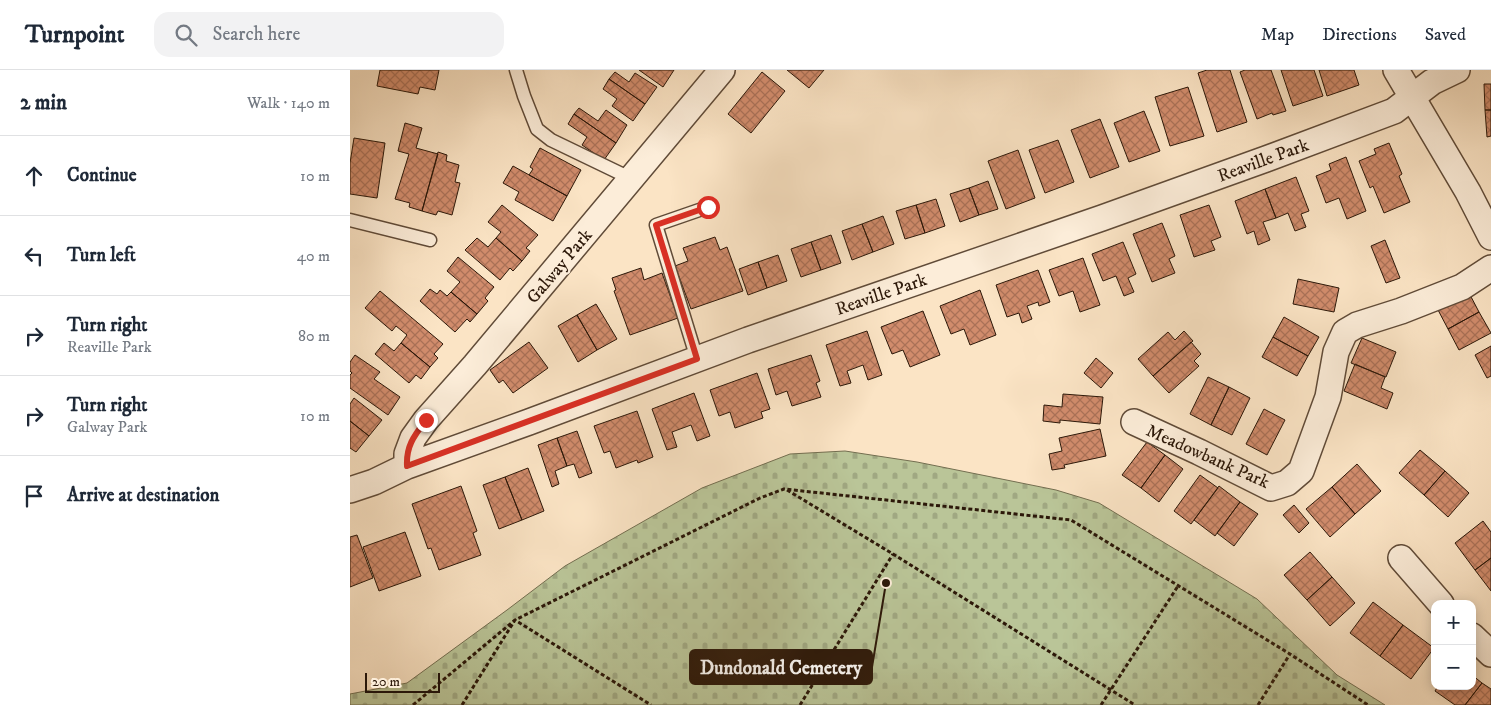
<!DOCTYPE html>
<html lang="en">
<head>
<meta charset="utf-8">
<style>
	:root { --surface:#fff; --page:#f2f2f3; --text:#1f2937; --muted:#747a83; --line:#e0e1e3 }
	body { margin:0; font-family:"IM FELL DW Pica",serif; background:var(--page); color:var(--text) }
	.controls { position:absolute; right:15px; bottom:15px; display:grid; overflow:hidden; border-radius:10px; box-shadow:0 2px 12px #0003 }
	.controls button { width:45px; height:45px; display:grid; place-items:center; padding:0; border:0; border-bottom:1px solid var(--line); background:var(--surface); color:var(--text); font:25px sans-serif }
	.scale { position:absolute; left:15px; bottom:12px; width:75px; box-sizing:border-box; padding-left:5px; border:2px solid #2c1809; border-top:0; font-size:14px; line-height:18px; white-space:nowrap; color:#2c1809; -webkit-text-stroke:4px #fcedd9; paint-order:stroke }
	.stop { position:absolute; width:15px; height:15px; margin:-11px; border:4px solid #d93025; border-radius:50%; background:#fff }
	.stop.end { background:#d93025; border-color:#fff; box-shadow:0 1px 5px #0008 }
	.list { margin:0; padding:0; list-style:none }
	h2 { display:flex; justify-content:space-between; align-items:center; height:65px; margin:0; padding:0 20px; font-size:21px }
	h2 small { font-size:16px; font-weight:400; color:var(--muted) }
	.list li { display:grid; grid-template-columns:32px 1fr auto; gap:15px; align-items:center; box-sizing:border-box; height:80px; padding:0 20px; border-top:1px solid var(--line) }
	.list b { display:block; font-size:19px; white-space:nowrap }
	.list p { margin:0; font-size:16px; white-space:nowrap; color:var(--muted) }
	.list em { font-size:16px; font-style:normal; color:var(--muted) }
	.icon { flex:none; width:28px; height:28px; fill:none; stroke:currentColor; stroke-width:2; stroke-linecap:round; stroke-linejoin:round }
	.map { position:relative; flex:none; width:1141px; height:635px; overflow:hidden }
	header { display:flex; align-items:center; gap:30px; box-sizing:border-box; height:70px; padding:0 25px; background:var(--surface); border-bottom:1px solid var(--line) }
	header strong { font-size:24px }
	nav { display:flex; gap:28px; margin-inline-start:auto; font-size:18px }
	.search { width:350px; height:45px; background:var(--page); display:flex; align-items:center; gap:12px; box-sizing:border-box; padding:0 18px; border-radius:15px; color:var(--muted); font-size:19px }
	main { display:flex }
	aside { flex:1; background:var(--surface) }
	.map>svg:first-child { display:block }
	.cemetery { fill:url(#cemetery-stones); stroke:#736e50 }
	.building { fill:url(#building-cross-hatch); stroke:#2c1809 }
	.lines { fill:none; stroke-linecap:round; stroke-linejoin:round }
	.lane-casing { stroke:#604b38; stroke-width:15 }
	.street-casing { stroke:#604b38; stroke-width:28 }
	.path { stroke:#2c1809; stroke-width:3; stroke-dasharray:4 2.5; stroke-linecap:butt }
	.lane { stroke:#fcedd9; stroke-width:12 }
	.street { stroke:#fcedd9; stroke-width:25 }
	.route { stroke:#d93025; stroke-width:6 }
	.labels { text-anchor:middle; stroke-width:4.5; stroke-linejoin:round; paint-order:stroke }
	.street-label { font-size:18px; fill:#2c1809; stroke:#fcedd9 }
	.leader { fill:none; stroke:#2c1809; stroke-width:2 }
	.callout-dot { fill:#2c1809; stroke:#fcedd9; stroke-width:2 }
	.callout { fill:#2c1809; stroke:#2c1809; stroke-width:2 }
	.callout-label { font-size:19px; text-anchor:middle; font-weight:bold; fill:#fff }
</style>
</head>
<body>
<header>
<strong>Turnpoint</strong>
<div class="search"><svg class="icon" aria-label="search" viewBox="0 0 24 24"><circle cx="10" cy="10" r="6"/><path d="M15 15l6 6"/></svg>Search here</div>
<nav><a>Map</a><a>Directions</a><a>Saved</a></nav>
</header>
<main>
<aside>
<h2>2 min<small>Walk · 140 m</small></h2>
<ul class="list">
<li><svg class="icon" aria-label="ahead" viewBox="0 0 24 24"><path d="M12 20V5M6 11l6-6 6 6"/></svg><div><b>Continue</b></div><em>10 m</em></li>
<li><svg class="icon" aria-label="left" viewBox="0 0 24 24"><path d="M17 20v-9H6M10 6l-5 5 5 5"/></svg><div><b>Turn left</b></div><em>40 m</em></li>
<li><svg class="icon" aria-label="right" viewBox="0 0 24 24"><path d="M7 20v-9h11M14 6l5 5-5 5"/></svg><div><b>Turn right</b><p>Reaville Park</p></div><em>80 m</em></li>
<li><svg class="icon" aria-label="right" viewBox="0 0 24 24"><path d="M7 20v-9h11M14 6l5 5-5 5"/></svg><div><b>Turn right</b><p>Galway Park</p></div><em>10 m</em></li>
<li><svg class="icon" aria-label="arrive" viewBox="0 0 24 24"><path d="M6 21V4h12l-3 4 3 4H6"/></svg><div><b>Arrive at destination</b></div></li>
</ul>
</aside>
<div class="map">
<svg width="1141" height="635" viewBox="0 0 1141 635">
	<defs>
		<pattern id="cemetery-stones" width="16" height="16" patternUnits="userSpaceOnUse" patternTransform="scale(1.25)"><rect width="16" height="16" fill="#bac598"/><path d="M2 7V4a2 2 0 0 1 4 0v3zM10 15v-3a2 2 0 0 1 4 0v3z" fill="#a0a882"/></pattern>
		<pattern id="building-cross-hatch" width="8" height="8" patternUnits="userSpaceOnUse" patternTransform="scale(1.25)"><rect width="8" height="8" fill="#d18c6c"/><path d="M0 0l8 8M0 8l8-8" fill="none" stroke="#aa7157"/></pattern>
	</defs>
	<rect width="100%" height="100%" fill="#fbe4c5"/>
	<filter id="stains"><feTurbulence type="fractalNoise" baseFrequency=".004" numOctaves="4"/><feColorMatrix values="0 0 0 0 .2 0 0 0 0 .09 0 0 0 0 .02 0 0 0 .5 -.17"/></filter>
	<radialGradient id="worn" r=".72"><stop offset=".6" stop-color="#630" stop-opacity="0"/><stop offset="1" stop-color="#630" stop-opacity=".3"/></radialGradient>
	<path class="cemetery" d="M495,381l72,11 139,28 43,13 158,96 80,76 48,30h-1035v-11l57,-11 100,-73 58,-44 137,-78 88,-34z"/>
	<path class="building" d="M30,0h59l-4,20 -15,-3 -2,7 -41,-8z
		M289,0h35l-11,17z
		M437,0h37l-15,18z
		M857,0h23l17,52 -30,10 -19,-59z
		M895,0h26l15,41 -13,4 -1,-2 -15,6 -17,-47z
		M931,0h33l9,26 -30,10z
		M969,0h35l5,15 -32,11z
		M265,2l14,10 6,-9 22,14 -12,17 -36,-25z
		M412,2l23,19 -34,42 -23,-19z
		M259,9l36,25 -12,17 -21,-15 5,-7 -14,-10z
		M1134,14h7v26h-6z
		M838,17l16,49 -34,10 -15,-49z
		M229,38l19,13 8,-11 21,15 -11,18 -42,-29z
		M1135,40h6v26l-4,1z
		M794,41l16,40 -31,11 -15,-39z
		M224,44l42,29 -12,17 -22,-15 5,-8 -19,-13z
		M750,49l19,48 -29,11 -19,-48z
		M55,53l17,5 -6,20 22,6 -16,57 -13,-4 1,-4 -15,-4 14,-45 -11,-3z
		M4,68l31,5 -8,55 -27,-4v-31z
		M708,70l16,42 -29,11 -16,-43z
		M1039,73l13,31 -3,2 11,26 -26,11 -11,-27 -3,2 -11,-27 17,-7 -2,-5z
		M190,78l41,22 -14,26 -38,-21 4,-6 -3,-2z
		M668,80l17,48 -29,11 -18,-48z
		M88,82l9,3 -1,6 13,4 -4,17 5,1 -8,32 -14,-4 -2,4 -14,-4z
		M996,87l20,54 -19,8 -8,-21 -13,5 -10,-27 15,-6 -2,-6z
		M163,96l54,30 -14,25 -38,-21 4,-8 -16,-9z
		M946,107l13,34 -8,3 5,13 -11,4 -7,-18 -12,5 -11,-29z
		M638,111l10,28 -19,6 -10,-27z
		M619,118l10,27 -19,7 -10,-28z
		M915,119l11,29 -13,4 7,18 -12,5 -4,-14 -7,3 -12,-33z
		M586,129l9,27 -20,7 -9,-28z
		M152,135l36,30 -12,13 4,3 -8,10 -26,-23 5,-6 -13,-10z
		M566,135l9,28 -20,6 -9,-28z
		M859,135l12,32 -10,4 4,9 -21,7 -14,-42z
		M533,146l11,28 -21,8 -11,-28z
		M812,153l13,33 -6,3 6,14 -23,9 -19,-48z
		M512,154l11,28 -21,8 -10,-29z
		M481,165l10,28 -20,7 -10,-28z
		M365,167l5,13 7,-3 16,44 -52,18 -16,-43 13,-5 -5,-13z
		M127,168l11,9 8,-9 26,23 -9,10 -3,-3 -10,12 -35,-30z
		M1035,170l15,38 -14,5 -15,-37z
		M461,172l10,28 -20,7 -10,-28z
		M773,172l13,32 -8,4 6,14 -10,4 -8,-20 -13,5 -11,-27z
		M428,185l9,26 -20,7 -9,-26z
		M108,187l36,30 -9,11 3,3 -11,13 -26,-22 9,-10 -13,-11z
		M733,188l17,47 -20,7 -7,-21 -14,5 -10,-26z
		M408,192l9,26 -19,7 -9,-26z
		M291,198l3,12 18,-7 16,45 -48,17 -16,-44 2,-1 -4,-12z
		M688,200l12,32 -11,4 -1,-4 -11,4 5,13 -10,4 -3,-10 -12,4 -11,-32z
		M948,209l41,9 -5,24 -41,-8z
		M80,219l7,5 3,-4 7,6 4,-4 26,22 -7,8 -3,-3 -12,13 -35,-31z
		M630,220l16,45 -26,10 -6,-16 -13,5 -11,-28z
		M30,221l63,53 -9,10 4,4 -8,9 -29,-24 6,-8 -11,-9 -4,5 -27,-23z
		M1118,221l11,21 -31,17 -11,-21z
		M246,234l21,35 -20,11 -20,-35z
		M573,241l17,44 -30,12 -7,-17 -11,4 -11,-27z
		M1129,242l12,21 -32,17 -11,-21z
		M227,245l20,35 -19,12 -20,-36z
		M934,247l35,20 -11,19 -35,-19z
		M517,261l15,44 -14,5 -5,-15 -16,6 4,12 -11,3 -14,-41z
		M834,261l9,10 -40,35 -15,-17 30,-27 7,8z
		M923,267l35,19 -11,20 -35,-19z
		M1012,268l34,14 -10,25 -35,-14z
		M179,272l19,26 -35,25 -10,-13 -4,3 -9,-13z
		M841,272l10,12 -7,7 5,5 -30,27 -16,-17z
		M34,273l10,8 7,-8 29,24 -9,12 -5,-4 -7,8 -34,-29z
		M1141,276v30l-4,2 -12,-23z
		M5,285l25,17 -6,7 26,18 -12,18 -38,-27v-13l2,-2 -2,-2v-9z
		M461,285l9,26 -4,2 5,14 -29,9 -5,-15 -11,4 -8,-26z
		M746,288l17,15 -12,15 -17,-15z
		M1005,294l30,13 -4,11 12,5 -6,16 -43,-18z
		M407,303l13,36 -9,3 2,6 -28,10 -5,-16 -11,4 -9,-26z
		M858,307l21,10 -18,38 -21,-11z
		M879,317l21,11 -18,37 -21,-10z
		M344,323l16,43 -13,5 -6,-16 -19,7 5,15 -10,3 -15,-41z
		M713,324l40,3 -3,27 -40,-4v3l-17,-2 1,-16 18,2z
		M4,328l28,22 -13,16 -19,-15v-17z
		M914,339l21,11 -18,35 -21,-11z
		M287,341l16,46 -15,6 -1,-3 -21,8 -6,-17 -6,2 -10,-27z
		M0,351l19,15 -13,16 -6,-4z
		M750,359l6,27 -42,9 1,3 -13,2 -3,-16 13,-3 -3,-13z
		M227,361l15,42 -13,5 -5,-14 -7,2 -10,-28z
		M207,368l10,28 -12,5 4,13 -7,3 -14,-42z
		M797,372l18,13 -24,33 -19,-13z
		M1070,380l25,21 -21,24 -25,-22z
		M815,385l18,14 -24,33 -18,-14z
		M1007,394l24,27 -26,23 -23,-27z
		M178,398l16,43 -22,9 -17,-43z
		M1095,401l24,22 -21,24 -24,-22z
		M850,405l18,13 -27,36 -17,-13z
		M155,407l17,43 -23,9 -16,-44z
		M111,416l16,45 -4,2 8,22 -42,15 -8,-22 -3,1 -16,-45z
		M869,416l21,16 -25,34 -21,-16z
		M982,417l23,27 -25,23 -24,-28z
		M890,432l18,12 -24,32 -17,-13z
		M944,435l15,18 -10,10 -16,-18z
		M1133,451l8,11v26l-16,12 -20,-27z
		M55,462l16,44 -42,15 -16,-44z
		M7,465l16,43 -23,9v-50z
		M960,482l22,25 -25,23 -23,-25z
		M1141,488v33l-16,-21z
		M982,507l23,26 -25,23 -23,-26z
		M1023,532l30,23 -23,31 -30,-23z
		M1053,555l31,23 -23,31 -31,-23z
		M1122,605l10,8 -17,22h-10l-20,-14 3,-5h34z
		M1132,613l9,6v16h-26z"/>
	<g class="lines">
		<g class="lane-casing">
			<path id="lane" d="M166,0l8,26 13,33 14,11 81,39
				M0,150l80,20
				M347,289l-41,-134 52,-18"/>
		</g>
		<g class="street-casing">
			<path id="street" d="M1046,0l72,122 23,45
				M784,352l65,30 72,36 16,-5 14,-12 27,-74 8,-45 9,-20 12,-7 44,-14 61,-24 29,-19
				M57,396v-12l6,-16 13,-18 49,-55 247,-295
				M0,420l24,-8 33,-16 122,-44 219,-82 354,-122 164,-59 128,-48 38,-29 25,-12
				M1051,488l40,46
				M1122,566l19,18"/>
		</g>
		<path class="path" d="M437,420l106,64 242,151
			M63,635l102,-85 245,-122 24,-9 287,31 219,134 78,51
			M112,635l53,-85 136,85
			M450,635l93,-151
			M751,635l77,-119
			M908,635l32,-51"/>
		<use href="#lane" class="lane"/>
		<use href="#street" class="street"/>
	</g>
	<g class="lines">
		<path class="route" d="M76,350c-12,16 -20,26 -19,46l290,-107 -41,-134 52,-18"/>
	</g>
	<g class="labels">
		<g class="street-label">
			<text transform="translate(913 90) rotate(-20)" y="6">Reaville Park</text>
			<text transform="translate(209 196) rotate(-50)" y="6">Galway Park</text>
			<text transform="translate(531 224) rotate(-19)" y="6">Reaville Park</text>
			<text transform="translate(858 386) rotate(24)" y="6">Meadowbank Park</text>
		</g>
	</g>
	<path class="leader" d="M536 513L522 597"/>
	<circle class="callout-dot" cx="536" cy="513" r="5"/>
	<rect class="callout" x="340" y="580" width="182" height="34" rx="5"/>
	<g class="callout-label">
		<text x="431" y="604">Dundonald Cemetery</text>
	</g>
	<rect width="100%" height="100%" filter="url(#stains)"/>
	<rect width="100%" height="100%" fill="url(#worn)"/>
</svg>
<div class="controls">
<button>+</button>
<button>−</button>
</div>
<div class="scale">20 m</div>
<div class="stop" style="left:358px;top:137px"></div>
<div class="stop end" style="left:76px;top:350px"></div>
</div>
</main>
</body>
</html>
